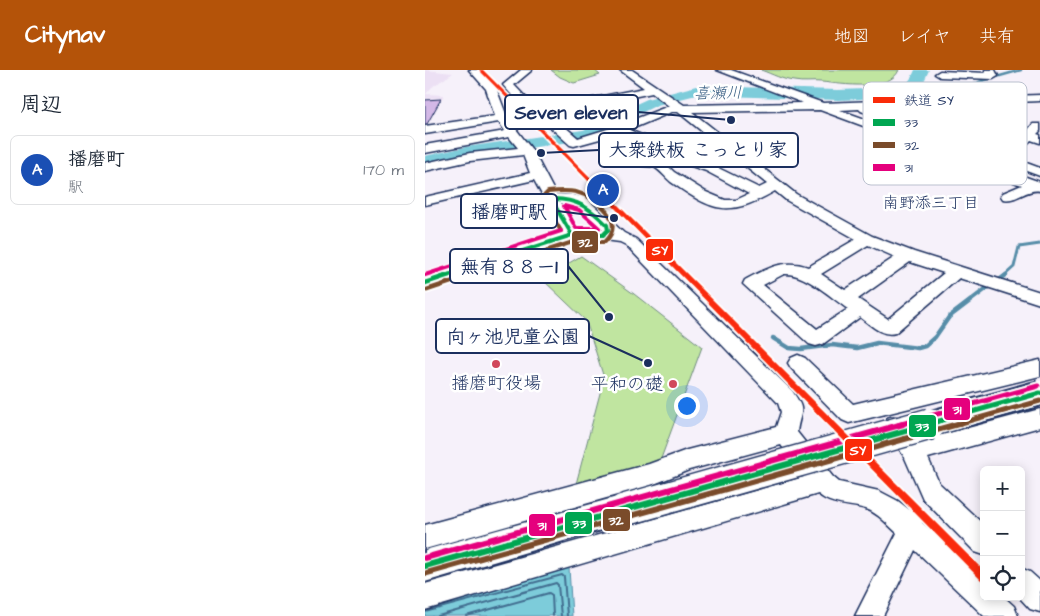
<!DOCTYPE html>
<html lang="ja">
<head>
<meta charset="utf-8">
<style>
	:root { --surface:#fff; --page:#f6f6f7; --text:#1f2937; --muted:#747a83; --line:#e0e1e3; --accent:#b45309 }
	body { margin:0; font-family:"Architects Daughter","Klee One",sans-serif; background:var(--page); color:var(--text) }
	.controls { position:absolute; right:15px; bottom:15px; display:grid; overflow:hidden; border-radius:8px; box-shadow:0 2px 12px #0003 }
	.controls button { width:45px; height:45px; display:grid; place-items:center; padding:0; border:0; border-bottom:1px solid var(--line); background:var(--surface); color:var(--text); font:25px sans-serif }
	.you { position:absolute; left:261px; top:335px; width:18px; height:18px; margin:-12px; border:4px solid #fff; border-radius:50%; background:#1a73e8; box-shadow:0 0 0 8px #1a73e833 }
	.badge { display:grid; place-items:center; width:32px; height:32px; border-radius:50%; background:var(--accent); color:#fff; font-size:16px; font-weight:700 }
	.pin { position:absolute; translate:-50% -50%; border:2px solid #fff; box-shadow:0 1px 5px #0006 }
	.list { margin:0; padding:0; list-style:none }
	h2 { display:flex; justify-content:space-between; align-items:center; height:65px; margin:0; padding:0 20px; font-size:21px }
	h2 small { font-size:16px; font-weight:400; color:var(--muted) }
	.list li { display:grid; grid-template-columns:32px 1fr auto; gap:15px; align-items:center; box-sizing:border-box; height:70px; margin:0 10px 10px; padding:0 10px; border:1px solid var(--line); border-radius:8px }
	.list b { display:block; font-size:19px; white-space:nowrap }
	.list p { margin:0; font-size:16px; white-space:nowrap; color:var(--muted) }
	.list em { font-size:16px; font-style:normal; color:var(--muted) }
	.icon { flex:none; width:28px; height:28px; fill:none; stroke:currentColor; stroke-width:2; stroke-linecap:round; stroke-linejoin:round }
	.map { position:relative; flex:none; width:615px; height:546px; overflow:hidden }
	header { display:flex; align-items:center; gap:30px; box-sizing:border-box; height:70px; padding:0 25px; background:var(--accent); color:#fff }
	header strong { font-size:24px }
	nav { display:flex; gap:28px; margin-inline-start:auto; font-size:18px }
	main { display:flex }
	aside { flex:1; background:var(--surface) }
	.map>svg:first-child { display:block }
	.built { fill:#ece0f4 }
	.green { fill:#c0e5a0; stroke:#6e8a7f }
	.water { fill:#7dccda; stroke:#568da8 }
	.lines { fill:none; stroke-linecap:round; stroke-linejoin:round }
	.shore { stroke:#426e90; stroke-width:2 }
	.stream-far2 { stroke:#568da8; stroke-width:2.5 }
	.stream-far1 { stroke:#568da8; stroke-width:3 }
	.stream { stroke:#568da8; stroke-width:4.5 }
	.river { fill:#7dccda; fill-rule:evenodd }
	.building { fill:#d3b8e6; stroke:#1b2f5e }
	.minor-casing { stroke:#1b2f5e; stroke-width:3 }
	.major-casing { stroke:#1b2f5e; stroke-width:4 }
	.minor { fill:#fff; fill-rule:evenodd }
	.major { fill:#fff; fill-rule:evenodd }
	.major-bridge-far1-casing { stroke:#1b2f5e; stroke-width:28; stroke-linecap:butt }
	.major-bridge-casing { stroke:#1b2f5e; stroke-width:34; stroke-linecap:butt }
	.major-bridge-far1 { stroke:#fff; stroke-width:24 }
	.major-bridge { stroke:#fff; stroke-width:31 }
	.bus-1-far2-casing { stroke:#fff; stroke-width:7 }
	.bus-1-far1-casing { stroke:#fff; stroke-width:9 }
	.bus-1-casing { stroke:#fff; stroke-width:10 }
	.bus-2-far2-casing { stroke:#fff; stroke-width:7 }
	.bus-2-far1-casing { stroke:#fff; stroke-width:9 }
	.bus-2-casing { stroke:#fff; stroke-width:10 }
	.bus-3-far2-casing { stroke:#fff; stroke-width:7 }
	.bus-3-far1-casing { stroke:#fff; stroke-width:9 }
	.bus-3-casing { stroke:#fff; stroke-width:10 }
	.bus-1-far2 { stroke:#00a651; stroke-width:4 }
	.bus-1-far1 { stroke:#00a651; stroke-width:5 }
	.bus-1 { stroke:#00a651; stroke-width:6 }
	.bus-2-far2 { stroke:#7a4b2a; stroke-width:4 }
	.bus-2-far1 { stroke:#7a4b2a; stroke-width:5 }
	.bus-2 { stroke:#7a4b2a; stroke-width:6 }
	.bus-3-far2 { stroke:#e5007d; stroke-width:4 }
	.bus-3-far1 { stroke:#e5007d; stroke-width:5 }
	.bus-3 { stroke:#e5007d; stroke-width:6 }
	.rail-1-casing { stroke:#fff; stroke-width:4 }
	.rail-1 { fill:#fa2b08; fill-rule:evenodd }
	.poi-dot { fill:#d1495b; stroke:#fff; stroke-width:2 }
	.labels { text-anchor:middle; stroke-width:5; stroke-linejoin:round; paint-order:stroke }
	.far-water-label { font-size:16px; font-style:italic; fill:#385e83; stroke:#fff }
	.far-neighbourhood-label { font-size:16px; fill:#1b2f5e; stroke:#fff }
	.poi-label { font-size:18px; fill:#1b2f5e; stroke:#fff }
	.key { fill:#fff; stroke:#bbc1cf; stroke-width:1 }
	.key-label { font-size:14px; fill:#1b2f5e }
	.leader { fill:none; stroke:#1b2f5e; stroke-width:2 }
	.callout-dot { fill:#1b2f5e; stroke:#fff; stroke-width:2 }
	.callout { fill:#fff; stroke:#1b2f5e; stroke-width:2 }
	.callout-label { font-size:19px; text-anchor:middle; font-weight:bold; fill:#1b2f5e }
	.line-badge { stroke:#fff; stroke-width:2 }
	.badge-label { font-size:14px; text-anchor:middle; font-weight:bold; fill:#fff }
</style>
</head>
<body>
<header>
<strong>Citynav</strong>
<nav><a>地図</a><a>レイヤ</a><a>共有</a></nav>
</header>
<main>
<aside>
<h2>周辺<small></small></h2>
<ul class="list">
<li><span class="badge" style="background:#1a4fb4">A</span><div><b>播磨町</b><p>駅</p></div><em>170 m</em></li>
</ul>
</aside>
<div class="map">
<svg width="615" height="546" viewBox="0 0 615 546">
	<rect width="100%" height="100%" fill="#f6f1fa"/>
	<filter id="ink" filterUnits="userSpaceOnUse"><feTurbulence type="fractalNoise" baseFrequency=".02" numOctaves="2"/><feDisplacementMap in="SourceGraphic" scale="10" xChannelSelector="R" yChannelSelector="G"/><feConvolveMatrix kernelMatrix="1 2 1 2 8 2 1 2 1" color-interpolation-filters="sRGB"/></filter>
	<g filter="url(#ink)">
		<path class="built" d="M0,0l28,3 -21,14 -6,7 18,1 -17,31h-2z"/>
		<path class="green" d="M126,0h43l6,5 -26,8 -14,-6z
			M336,0h138c-9,22 -58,14 -77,12 -9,-1 -19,1 -28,-1 -11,-1 -22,-7 -33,-11z
			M156,186l53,38 68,53 -43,117 -77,21 -6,-1 28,-106 -18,-57 -44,-42z"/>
		<path class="water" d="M144,498l3,48h-147v-8z"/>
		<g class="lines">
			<path class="shore" d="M0,542l137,-37 2,2 3,39
				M13,546l118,-33 2,2 3,31
				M41,546l83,-23 3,2 1,21"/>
			<path class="stream-far2" d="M486,18l12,3
				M525,25l10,-2 19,-11 42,-12"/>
			<path class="stream-far1" d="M579,206l10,-9 5,-20 21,-3"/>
			<path class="stream" d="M573,211l8,-6
				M348,268l16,10 12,1 31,-4 25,3 20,-5 41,5 7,-2 10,-9 14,-20 42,-32"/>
			<path class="river" d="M490,0h14l-7,16 -19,11 -65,3 -142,-5 -39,10 -24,12 -17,14 -25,8 -125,18 -41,9v-10l41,-9 117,-17 21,-7 17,-12 26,-12 49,-13 142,4 56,-2c12,-1 17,-8 21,-18z"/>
		</g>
		<path class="building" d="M16,29l-14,25h-2v-24z"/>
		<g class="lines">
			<g class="minor-casing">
				<path id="minor" d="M44,0h11l16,18 10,26 20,-3 -23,-26 18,-15h11l-18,15 23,24 107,-21 -24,-18h12l52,35 119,-2 -86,-33h14l92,33 217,-8v6l-90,4 77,26 6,-7h7v7l-3,3 3,1v8l-9,-3 -18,18 27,10v8l-179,-65 -2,-2 -19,1 200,72v9c-13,-3 -23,11 -37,8l-2,-3 2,-3 19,-8 -33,-12 -20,9h-10l-2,-3 2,-3 18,-8 -157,-58 -128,2 104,82 76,42 42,16 126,40v12l-81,-26 -64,55c-13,4 -24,-8 -35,-16l-37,27 -7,2 -7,-2 -66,-60 2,-4c21,-11 39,-22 63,-13l48,-28 -70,-39 -11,-9c-47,27 -61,21 -104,-9 -5,-4 -12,-13 -17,-15 -5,-1 -11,-1 -16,-2l-5,-9 7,-10 3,-1 -25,-11 -44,12 -4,-1 -32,-29 -29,4 24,31 23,44h16l14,3 38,35 12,6 156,152c15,21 8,19 5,41l36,45 6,5 40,9 19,10 23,18 1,4 62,56v18h20l10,9 4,10h-34l-69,-66 -32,66h-28l42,-83c-10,-9 -19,-20 -31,-24 -17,-5 -34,-3 -48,-15l-393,116v-26l379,-107 -23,-32 -92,25 -40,16 -224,63v-24l224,-61 38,-14 89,-23 5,-15 -3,-9 -152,-158 -6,-3 -15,-2h-32l-148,49v-12l138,-44 -29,-53 -109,25v-8l105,-24 -7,-18 -53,6 -45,10v-8l45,-10 48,-5 -9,-11 -84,16v-8l80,-14 -6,-9 -74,12v-8l70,-10 -9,-27zM227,23l17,13 -55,21 -36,11 -28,-24zM514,36l1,3 81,28 -18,17 -129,-45zM247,42h6l89,72 -8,4 -57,-28 -41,-11 -12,-11 -20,-8zM225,81l3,8h-6l-2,-3zM240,87l41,14 43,23 -13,6h-11l-19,-8 -32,-20 -6,-6zM136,133l15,1 27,26h-26zM443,175l27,12 -50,33 -24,-16zM485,192l34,11 -56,46 -30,-20zM359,204c20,-2 48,24 64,35l-31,20 -54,-44z
					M560,0h10l3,6 -5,3 -53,-2 -5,-3 5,-3 46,2z
					M373,285l7,3 48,46 187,-44v16l-191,47 -7,-3 -51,-52 -3,-5 3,-5z
					M615,339v18l-112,31 11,25 45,42v30l-9,-3 -52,-53 -18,-41 -21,-34 3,-6c17,-6 23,11 32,23z
					M596,498l9,4 10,9v31l-10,-3 -11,-12h2z"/>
			</g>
			<g class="major-casing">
				<path id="major" d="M199,425l11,5 4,10 -4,10 -210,62v-32z"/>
			</g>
			<use href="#minor" class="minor"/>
			<use href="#major" class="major"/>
			<g class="major-bridge-far1-casing">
				<path id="major-bridge-far1" d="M500,355l115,-32"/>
			</g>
			<g class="major-bridge-casing">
				<path id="major-bridge" d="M199,440l306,-86"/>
			</g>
			<use href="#major-bridge-far1" class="major-bridge-far1"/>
			<use href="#major-bridge" class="major-bridge"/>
			<g class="bus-1-far2-casing">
				<path id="bus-1-far2" d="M126,129c25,-1 39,9 56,26l1,5 -5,5h-31z
					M20,206l127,-41"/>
			</g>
			<g class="bus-1-far1-casing">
				<path id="bus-1-far1" d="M0,213l24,-8
					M500,355l115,-32"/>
			</g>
			<g class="bus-1-casing">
				<path id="bus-1" d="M0,496l505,-142"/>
			</g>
			<g class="bus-2-far2-casing">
				<path id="bus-2-far2" d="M43,206l105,-34h32c22,-20 -8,-45 -29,-50 -9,-2 -19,-1 -28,0l-4,4v6l17,29"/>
			</g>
			<g class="bus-2-far1-casing">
				<path id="bus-2-far1" d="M2,220l45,-15
					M529,355l86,-24"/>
			</g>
			<g class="bus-2-casing">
				<path id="bus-2" d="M2,503l531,-149"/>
			</g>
			<g class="bus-3-far2-casing">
				<path id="bus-3-far2" d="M139,136l15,4 20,18h-23z
					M0,205l136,-44"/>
			</g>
			<g class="bus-3-far1-casing">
				<path id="bus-3-far1" d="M473,355l140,-39"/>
			</g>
			<g class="bus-3-casing">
				<path id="bus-3" d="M0,488l478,-134"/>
			</g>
			<use href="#bus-1-far2" class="bus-1-far2"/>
			<use href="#bus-1-far1" class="bus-1-far1"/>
			<use href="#bus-1" class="bus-1"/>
			<use href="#bus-2-far2" class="bus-2-far2"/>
			<use href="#bus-2-far1" class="bus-2-far1"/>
			<use href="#bus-2" class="bus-2"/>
			<use href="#bus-3-far2" class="bus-3-far2"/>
			<use href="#bus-3-far1" class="bus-3-far1"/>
			<use href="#bus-3" class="bus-3"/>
			<g class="rail-1-casing">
				<path id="rail-1" d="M54,0h4l501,501v10l-3,-1z"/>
			</g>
			<use href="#rail-1" class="rail-1"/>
		</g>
	</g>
	<g class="poi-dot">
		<circle cx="71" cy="294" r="5"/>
		<circle cx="248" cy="314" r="5"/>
	</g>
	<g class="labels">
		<g class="far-water-label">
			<text transform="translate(293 22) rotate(-1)" y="6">喜瀬川</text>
		</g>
		<g class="far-neighbourhood-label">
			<text x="506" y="138">南野添三丁目</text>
		</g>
		<g class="poi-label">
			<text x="71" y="319">播磨町役場</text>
			<text x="238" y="320" text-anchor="end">平和の礎</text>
		</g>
	</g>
	<rect x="438" y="12" width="164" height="103" rx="8" class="key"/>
	<rect x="448" y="27" width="22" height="6" fill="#fa2b08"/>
	<rect x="448" y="49" width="22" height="7" fill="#00a651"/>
	<rect x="448" y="72" width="22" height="6" fill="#7a4b2a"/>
	<rect x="448" y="94" width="22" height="7" fill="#e5007d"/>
	<g class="key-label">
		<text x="479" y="35">鉄道 SY</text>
		<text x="479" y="57">33</text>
		<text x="479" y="80">32</text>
		<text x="479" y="102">31</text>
	</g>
	<path class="leader" d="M306 50L213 42M116 83L174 80M189 148L132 141M184 247L143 196M223 293L164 266"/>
	<g class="callout-dot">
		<circle cx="306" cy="50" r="5"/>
		<circle cx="116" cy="83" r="5"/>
		<circle cx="189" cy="148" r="5"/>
		<circle cx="184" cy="247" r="5"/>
		<circle cx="223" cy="293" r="5"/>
	</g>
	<g class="callout">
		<rect x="80" y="25" width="133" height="34" rx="5"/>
		<rect x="174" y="63" width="199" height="34" rx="5"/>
		<rect x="36" y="124" width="96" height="34" rx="5"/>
		<rect x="25" y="179" width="118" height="34" rx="5"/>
		<rect x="11" y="249" width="153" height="34" rx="5"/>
	</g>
	<g class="callout-label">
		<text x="146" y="49">Seven eleven</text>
		<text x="273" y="86">大衆鉄板 こっとり家</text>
		<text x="84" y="148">播磨町駅</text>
		<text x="84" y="203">無有８８ー1</text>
		<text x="88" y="273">向ヶ池児童公園</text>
	</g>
	<g class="line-badge">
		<rect x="146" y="160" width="28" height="24" rx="5" fill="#7a4b2a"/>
		<rect x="220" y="168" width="29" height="24" rx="5" fill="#fa2b08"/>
		<rect x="518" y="327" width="28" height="24" rx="5" fill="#e5007d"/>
		<rect x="483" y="344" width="29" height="24" rx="5" fill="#00a651"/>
		<rect x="419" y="368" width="29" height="24" rx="5" fill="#fa2b08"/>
		<rect x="177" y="438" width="29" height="24" rx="5" fill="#7a4b2a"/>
		<rect x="139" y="441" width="29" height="24" rx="5" fill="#00a651"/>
		<rect x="103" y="443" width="28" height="24" rx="5" fill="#e5007d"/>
	</g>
	<g class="badge-label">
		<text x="160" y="177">32</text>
		<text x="235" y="185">SY</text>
		<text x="532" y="344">31</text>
		<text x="497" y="361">33</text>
		<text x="433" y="385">SY</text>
		<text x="191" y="455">32</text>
		<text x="154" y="458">33</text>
		<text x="117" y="460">31</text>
	</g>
</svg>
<div class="controls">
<button>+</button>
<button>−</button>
<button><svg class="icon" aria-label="locate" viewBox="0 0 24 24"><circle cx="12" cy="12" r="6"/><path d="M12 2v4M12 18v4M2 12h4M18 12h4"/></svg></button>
</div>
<div class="you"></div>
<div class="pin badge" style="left:178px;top:120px;background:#1a4fb4">A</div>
</div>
</main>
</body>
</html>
